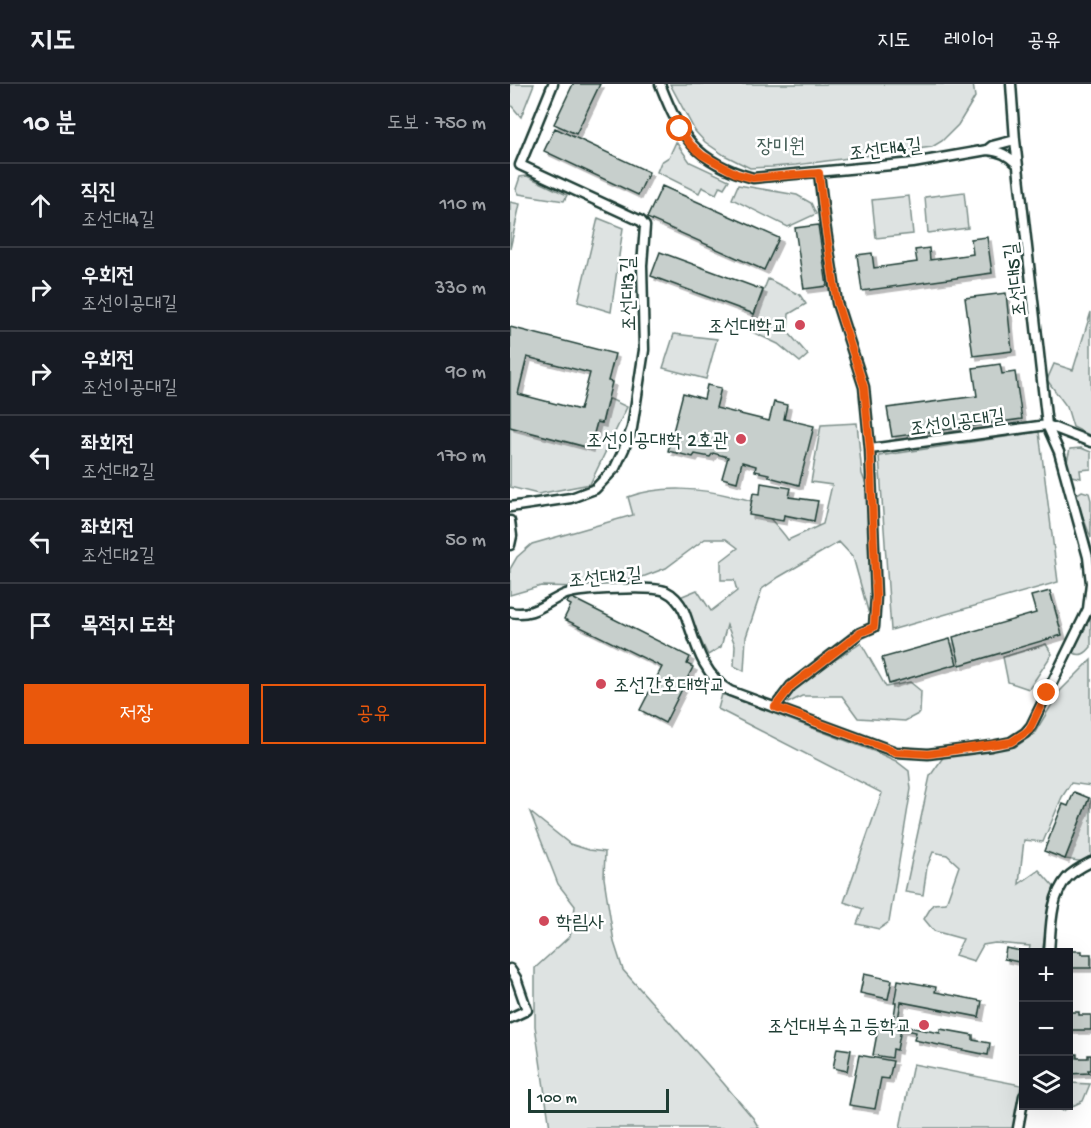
<!DOCTYPE html>
<html lang="ko">
<head>
<meta charset="utf-8">
<style>
	:root { --surface:#171b24; --page:#20242c; --text:#f1f3f6; --muted:#9ea1a6; --line:#363941; --accent:#ea580c }
	body { margin:0; font-family:"Gochi Hand","Poor Story",sans-serif; background:var(--page); color:var(--text) }
	.controls { position:absolute; right:18px; bottom:18px; display:grid; overflow:hidden; border-radius:0px; box-shadow:0 6px 24px #0002 }
	.controls button { width:54px; height:54px; display:grid; place-items:center; padding:0; border:0; border-bottom:2px solid var(--line); background:var(--surface); color:var(--text); font:30px sans-serif }
	.scale { position:absolute; left:18px; bottom:15px; width:141px; box-sizing:border-box; padding-left:6px; border:3px solid #1f3d34; border-top:0; font-size:16px; line-height:21px; white-space:nowrap; color:#1f3d34; -webkit-text-stroke:4px #fff; paint-order:stroke }
	.stop { position:absolute; width:18px; height:18px; margin:-14px; border:4px solid #ea580c; border-radius:50%; background:#fff }
	.stop.end { background:#ea580c; border-color:#fff; box-shadow:0 2px 6px #0008 }
	.list { margin:0; padding:0; list-style:none }
	h2 { display:flex; justify-content:space-between; align-items:center; height:78px; margin:0; padding:0 24px; font-size:26px }
	h2 small { font-size:20px; font-weight:400; color:var(--muted) }
	.list li { display:grid; grid-template-columns:39px 1fr auto; gap:18px; align-items:center; box-sizing:border-box; height:84px; padding:0 24px; border-top:2px solid var(--line) }
	.list b { display:block; font-size:22px; white-space:nowrap }
	.list p { margin:0; font-size:20px; white-space:nowrap; color:var(--muted) }
	.list em { font-size:20px; font-style:normal; color:var(--muted) }
	.actions { display:flex; gap:12px; padding:18px 24px }
	.actions a { flex:1; padding:14px 0; border:2px solid var(--accent); border-radius:0px; text-align:center; font-size:21px; color:var(--accent) }
	.actions .main { background:var(--accent); color:#fff }
	.icon { flex:none; width:33px; height:33px; fill:none; stroke:currentColor; stroke-width:2; stroke-linecap:round; stroke-linejoin:round }
	.map { position:relative; flex:none; width:581px; height:1044px; overflow:hidden }
	header { display:flex; align-items:center; gap:36px; box-sizing:border-box; height:84px; padding:0 30px; background:var(--surface); border-bottom:2px solid var(--line) }
	header strong { font-size:28px }
	nav { display:flex; gap:33px; margin-inline-start:auto; font-size:21px }
	main { display:flex }
	aside { flex:1; background:var(--surface) }
	.map>svg:first-child { display:block }
	.green { fill:#dee3e2; stroke:#7e908b; stroke-width:1.5 }
	.building { fill:#c7cfcc; stroke:#1f3d34; stroke-width:1.5; fill-rule:evenodd; filter:url(#shadow) }
	.lines { fill:none; stroke-linecap:round; stroke-linejoin:round }
	.minor-casing { stroke:#1f3d34; stroke-width:13 }
	.minor { stroke:#fff; stroke-width:8 }
	.route { stroke:#ea580c; stroke-width:8 }
	.poi-dot { fill:#d1495b; stroke:#fff; stroke-width:2 }
	.labels { text-anchor:middle; stroke-width:5; stroke-linejoin:round; paint-order:stroke }
	.park-label { font-size:20px; fill:#455e57; stroke:#fff }
	.street-label { font-size:20px; fill:#1f3d34; stroke:#fff }
	.poi-label { font-size:20px; fill:#1f3d34; stroke:#fff; text-anchor:end }
</style>
</head>
<body>
<header>
<strong>지도</strong>
<nav><a>지도</a><a>레이어</a><a>공유</a></nav>
</header>
<main>
<aside>
<h2>10 분<small>도보 · 750 m</small></h2>
<ul class="list">
<li><svg class="icon" aria-label="ahead" viewBox="0 0 24 24"><path d="M12 20V5M6 11l6-6 6 6"/></svg><div><b>직진</b><p>조선대4길</p></div><em>110 m</em></li>
<li><svg class="icon" aria-label="right" viewBox="0 0 24 24"><path d="M7 20v-9h11M14 6l5 5-5 5"/></svg><div><b>우회전</b><p>조선이공대길</p></div><em>330 m</em></li>
<li><svg class="icon" aria-label="right" viewBox="0 0 24 24"><path d="M7 20v-9h11M14 6l5 5-5 5"/></svg><div><b>우회전</b><p>조선이공대길</p></div><em>90 m</em></li>
<li><svg class="icon" aria-label="left" viewBox="0 0 24 24"><path d="M17 20v-9H6M10 6l-5 5 5 5"/></svg><div><b>좌회전</b><p>조선대2길</p></div><em>170 m</em></li>
<li><svg class="icon" aria-label="left" viewBox="0 0 24 24"><path d="M17 20v-9H6M10 6l-5 5 5 5"/></svg><div><b>좌회전</b><p>조선대2길</p></div><em>50 m</em></li>
<li><svg class="icon" aria-label="arrive" viewBox="0 0 24 24"><path d="M6 21V4h12l-3 4 3 4H6"/></svg><div><b>목적지 도착</b></div></li>
</ul>
<div class="actions"><a class="main">저장</a><a>공유</a></div>
</aside>
<div class="map">
<svg width="581" height="1044" viewBox="0 0 581 1044">
	<defs>
		<filter id="shadow"><feDropShadow dx="4" dy="4" stdDeviation="0" flood-color="#0004"/></filter>
	</defs>
	<rect width="100%" height="100%" fill="#fff"/>
	<filter id="ink" filterUnits="userSpaceOnUse"><feTurbulence type="fractalNoise" baseFrequency=".0167" numOctaves="2"/><feDisplacementMap in="SourceGraphic" scale="12" xChannelSelector="R" yChannelSelector="G"/><feConvolveMatrix kernelMatrix="1 2 1 2 8 2 1 2 1" color-interpolation-filters="sRGB"/></filter>
	<g filter="url(#ink)">
		<path class="green" d="M0,0h24l-13,33 -11,-13z
			M160,0h303l2,13 -17,28 -16,16 -10,6 -136,18 -24,2 -22,1 -26,-13 -19,-13 -10,-11z
			M166,58l14,20 39,18 -5,8 -4,-2 -4,8 -14,-7 -3,6 -42,-21 4,-10 8,-5z
			M17,92l40,19 -3,6 -45,-7 -3,-5 4,-12z
			M228,101l59,10 14,8 5,11 -28,13 -56,-28z
			M454,108l4,36 -40,5 -3,-36z
			M399,112l4,38 -37,4 -4,-38z
			M0,118l10,2 -10,45z
			M88,134l25,10 -12,84 -33,-10z
			M258,195l32,16 6,9 -17,10 -1,18 20,23 -8,7 -22,-18 -30,-14z
			M581,228v124l-18,-9 -6,-20 -20,-27 7,-16 19,6z
			M164,250l43,5 -11,40 -43,-11z
			M98,314l19,9 -37,77 -52,10 -28,-7v-60l80,21 7,-26 5,1z
			M347,339l5,51 7,18 2,114 -3,5 -15,-54 -14,-15 -60,35 -17,12 -16,48 -2,34 -10,-5 1,-21 -8,-20 -6,22 -13,8 -28,-58 17,-7 14,21 26,-20 -3,-11h-13v-19l17,-13 -12,-9h-21l-39,29 -21,8 -63,11 -41,-1 -31,9v-26l7,-12 15,-13 101,-29 -5,-18c33,-12 73,-9 107,0 5,1 13,2 18,5 9,7 29,29 35,38l35,-16 9,-39 -21,-3 10,-57z
			M529,348l19,150 -167,48 -12,-174z
			M571,364l10,4v17l-11,1 1,8 -10,-2 -5,-11 4,-16z
			M572,407l7,2 2,7v38l-15,-39 1,-5z
			M581,531v32c-5,6 -10,10 -17,6l-1,-4z
			M351,559l25,44 24,-5 11,9 -1,22 -15,8 -47,-3 -16,-22h-40l-14,7 -2,-6 15,-15z
			M536,560l6,10 -23,35 -21,-7 -5,-25z
			M581,576v126l-20,-3 -9,14 -19,45 -19,-2 -5,44 20,-14 15,17 -12,65h-13l1,-6 -35,-3 -12,2 -9,16 -19,-6 8,-16 -29,-8 -10,-12 9,-15 13,-1 13,-37 -12,-11 -14,-3 -6,15 -4,28 -18,-3 25,-116 14,-20 71,-9 19,-13 26,-43z
			M212,610l154,58 20,9 13,10 2,18 -22,133 -10,7 -22,-5 6,-15 -19,-7 38,-109 -164,-84z
			M579,714l2,1v64l-26,-4z
			M20,728l40,32 19,6 16,2 -1,26 10,64 9,28 85,95 45,53 6,10h-209l-15,-102v-58l35,-32 3,-12 2,-18 -17,-22z
			M403,980l108,21 -8,43h-113z
			M559,999l21,1 -7,17 -21,10 -4,-5h10z"/>
		<path class="building" d="M63,0h27l-24,50 -22,-10z
			M45,44l94,44 -11,23 -94,-44z
			M152,102l117,52 -15,32 -117,-52z
			M308,141l9,61 -23,3 -9,-61z
			M477,153l5,36 -130,18 -5,-36 15,-2 2,15 43,-6 -2,-12 14,-2 1,12 43,-6 -2,-15z
			M150,168l103,38 -9,24 -103,-38z
			M496,209l6,58 -39,5 -8,-58z
			M0,243l105,27 -7,27 4,1 -10,41 -5,-1 -7,26 -80,-21zM17,273l63,16 -10,37 -62,-16z
			M490,280l2,10 13,-2 7,47 -130,18 -5,-29 90,-12 -4,-28z
			M197,301l14,3 -5,20 53,13 5,-19 13,3 -3,14 30,7 -15,59 -30,-8v-3l-14,-3 1,-5 -14,-4 -5,20 -15,-4 6,-21 -15,-4 -3,4 -15,-3 -2,3 -25,-6 15,-58 21,6z
			M251,399l30,5 -2,9 29,4 -4,20 -30,-6 -1,6 -34,-6 4,-22 7,1z
			M540,507l12,44 -102,30 -7,-28 83,-24 -5,-17z
			M60,513l120,60 -3,7 6,3 -28,56 -25,-13 22,-43 -98,-48 7,-14 -4,-2z
			M440,555l7,25 -68,20 -7,-26z
			M564,708l15,6 -24,61 -21,-8 19,-47 5,2z
			M496,864l21,4h-3v11l-20,-4z
			M560,867h12v3h9v14h-23v-14h2z
			M354,890l28,6 -4,19 -28,-6z
			M388,896l38,7 -1,5 47,9 -3,16 -78,-15 -4,23 43,8v-4l33,6v5l17,3 -2,12 -74,-15 2,-8 -15,-3 -4,21 -4,-1 -1,9 -19,-3 6,-32 11,2 1,-3h2l3,-19h-2z
			M558,928h11v3h12v15h-23z
			M327,964l14,2 -4,21 -14,-3z
			M558,970h9v4h11v-3h3v15h-3l1,3 -21,1z
			M349,971l34,6 -4,18 -8,-1 -6,31 -26,-4z"/>
		<g class="lines">
			<g class="minor-casing">
				<path id="minor" d="M150,0c21,53 35,78 93,94l160,-15 74,-13 5,-4 23,-6
					M501,0l4,56 32,285 44,17
					M477,66c13,1 21,5 30,14
					M0,423l61,-9 24,-9 20,-21 9,-19 8,-21 12,-78 -2,-85 3,-39 -4,-5 -121,-56 33,-81
					M0,437l2,15 -2,9
					M0,528c25,5 35,-10 56,-18 15,-5 85,-8 99,-3 9,4 15,12 19,20 11,29 17,63 46,80l166,61 32,2 63,-8 20,-4 14,-9 6,-7 57,-117 3,-26 -3,-26 -29,-105 -12,-27 -177,24
					M265,623l16,-21 69,-53 14,-6 2,-31 -6,-147 -6,-62 -27,-84 -12,-79 -6,-51
					M539,868c2,-23 1,-55 18,-74 6,-7 16,-12 24,-16
					M0,885l6,9 11,32 -17,8
					M508,1044l6,-32"/>
			</g>
			<use href="#minor" class="minor"/>
		</g>
	</g>
	<g class="lines" filter="url(#ink)">
		<path class="route" d="M170,45l10,15 12,11 35,19 16,4 66,-5 6,51 12,79 27,84 6,62 6,147 -2,31 -14,6 -69,53 -16,21 121,45 32,2 83,-12 18,-12 18,-37"/>
	</g>
	<g class="poi-dot">
		<circle cx="290" cy="241" r="6"/>
		<circle cx="231" cy="355" r="6"/>
		<circle cx="91" cy="600" r="6"/>
		<circle cx="34" cy="837" r="6"/>
		<circle cx="414" cy="941" r="6"/>
	</g>
	<g class="labels">
		<g class="park-label">
			<text x="271" y="68">장미원</text>
		</g>
		<g class="street-label">
			<text transform="translate(375 64) rotate(-7)" y="7">조선대4길</text>
			<text transform="translate(504 196) rotate(-97)" y="7">조선대5길</text>
			<text transform="translate(117 210) rotate(-91)" y="7">조선대3길</text>
			<text transform="translate(447 337) rotate(-8)" y="7">조선이공대길</text>
			<text transform="translate(95 492) rotate(-5)" y="7">조선대2길</text>
		</g>
		<g class="poi-label">
			<text x="278" y="248">조선대학교</text>
			<text x="219" y="362">조선이공대학 2호관</text>
			<text x="103" y="607" text-anchor="start">조선간호대학교</text>
			<text x="46" y="844" text-anchor="start">학림사</text>
			<text x="402" y="948">조선대부속고등학교</text>
		</g>
	</g>
</svg>
<div class="controls">
<button>+</button>
<button>−</button>
<button><svg class="icon" aria-label="layers" viewBox="0 0 24 24"><path d="M12 4l9 5-9 5-9-5zM3 14l9 5 9-5"/></svg></button>
</div>
<div class="scale">100 m</div>
<div class="stop" style="left:170px;top:45px"></div>
<div class="stop end" style="left:537px;top:609px"></div>
</div>
</main>
</body>
</html>
